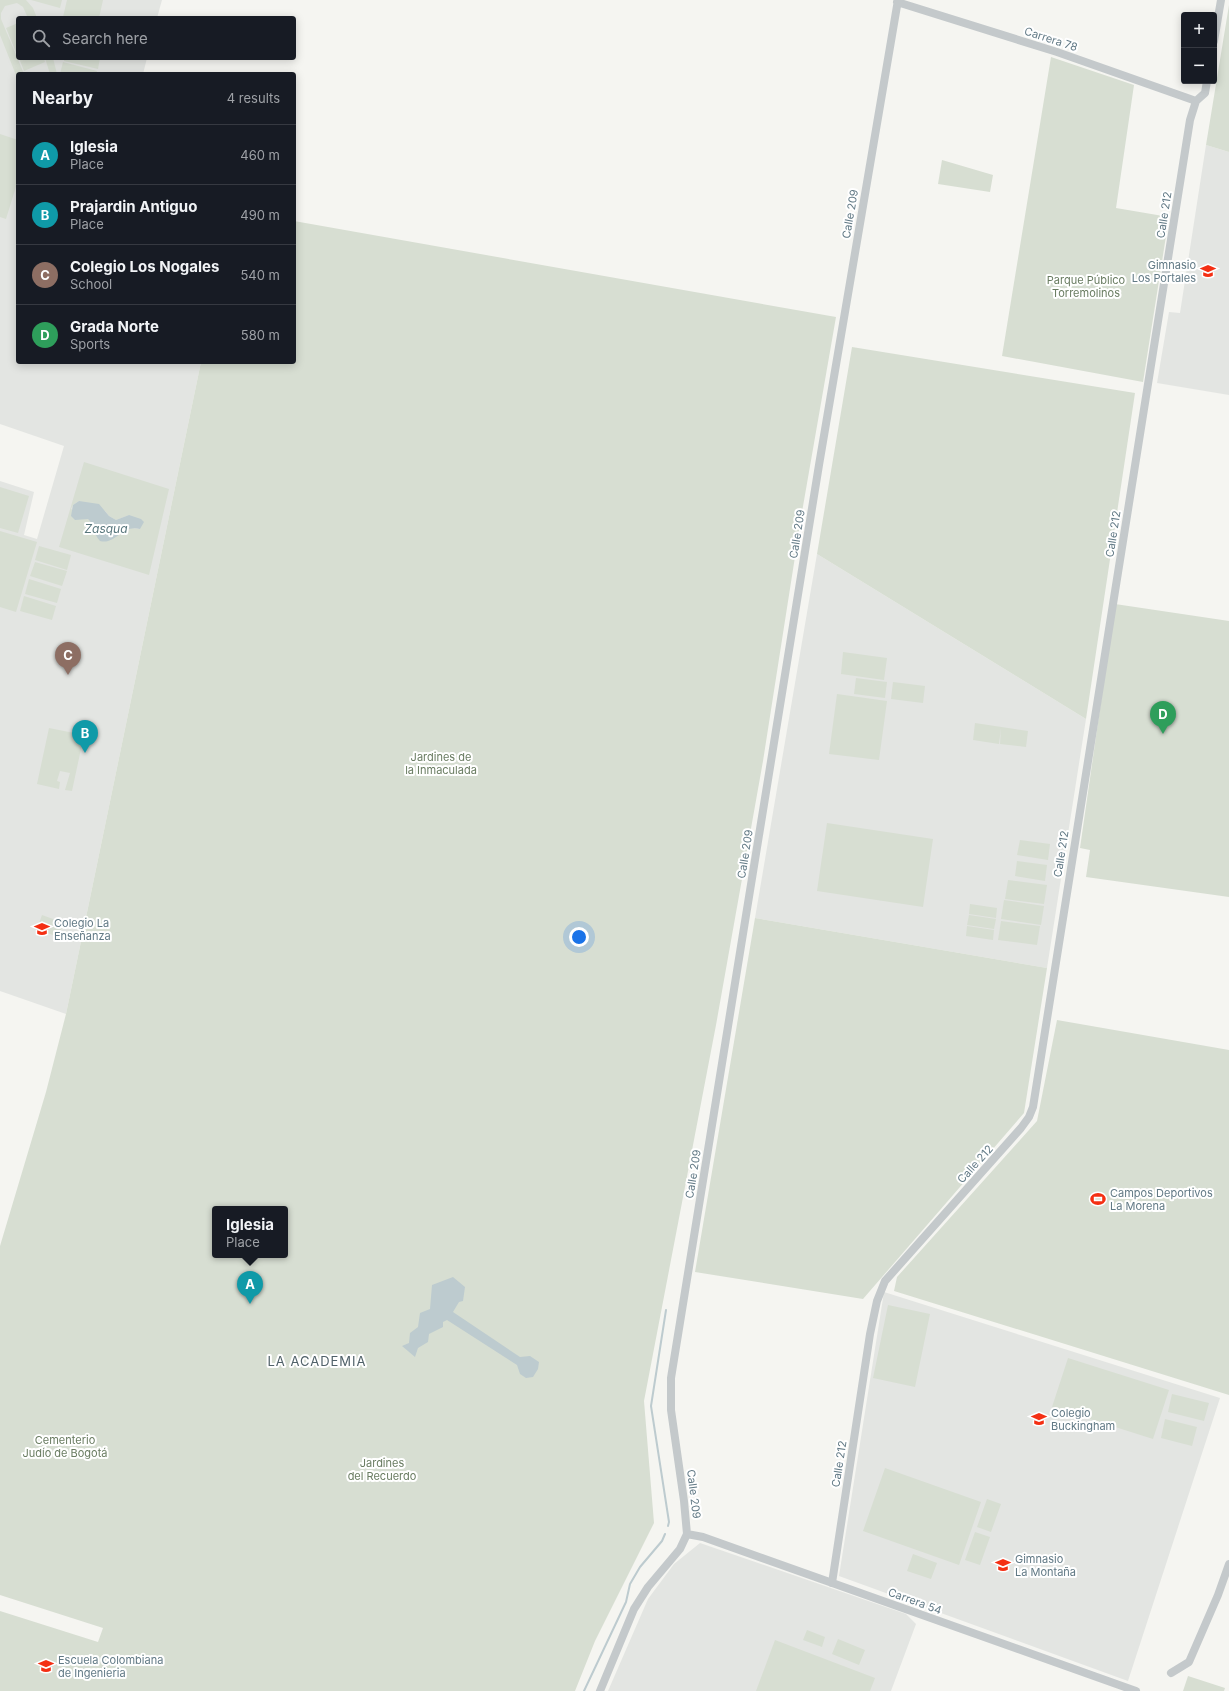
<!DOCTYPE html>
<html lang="en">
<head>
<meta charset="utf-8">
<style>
	:root { --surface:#171b24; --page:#242831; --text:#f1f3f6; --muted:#9ea1a6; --line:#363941; --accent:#f42f13 }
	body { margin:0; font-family:Inter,sans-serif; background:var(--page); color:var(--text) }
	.controls { position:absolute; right:12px; top:12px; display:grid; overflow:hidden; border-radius:4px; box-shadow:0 2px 10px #0003 }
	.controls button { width:36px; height:36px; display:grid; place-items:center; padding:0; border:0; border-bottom:1px solid var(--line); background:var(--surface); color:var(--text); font:20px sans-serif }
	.you { position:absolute; left:579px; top:937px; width:14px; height:14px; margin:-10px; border:3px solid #fff; border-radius:50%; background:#1a73e8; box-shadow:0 0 0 6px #1a73e833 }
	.badge { display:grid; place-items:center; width:26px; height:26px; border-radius:50%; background:var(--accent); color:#fff; font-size:13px; font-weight:700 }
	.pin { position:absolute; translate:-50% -33px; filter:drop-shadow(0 1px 2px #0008) }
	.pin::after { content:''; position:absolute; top:21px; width:14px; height:12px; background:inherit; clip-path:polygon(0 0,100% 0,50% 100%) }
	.popup { position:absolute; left:212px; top:1206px; width:76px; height:52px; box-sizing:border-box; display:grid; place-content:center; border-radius:4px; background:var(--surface); filter:drop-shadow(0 1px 3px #0005); font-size:13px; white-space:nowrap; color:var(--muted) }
	.popup b { font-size:15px; color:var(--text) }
	.popup::after { content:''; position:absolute; left:50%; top:100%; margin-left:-8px; border:8px solid transparent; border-top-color:var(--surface) }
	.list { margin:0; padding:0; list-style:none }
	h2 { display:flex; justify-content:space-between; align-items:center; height:52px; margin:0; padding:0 16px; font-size:17px }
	h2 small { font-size:13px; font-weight:400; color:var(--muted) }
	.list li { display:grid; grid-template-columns:26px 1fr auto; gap:12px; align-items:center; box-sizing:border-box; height:60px; padding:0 16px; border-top:1px solid var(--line) }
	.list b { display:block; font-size:15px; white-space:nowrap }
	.list p { margin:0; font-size:13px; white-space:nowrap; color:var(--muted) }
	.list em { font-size:13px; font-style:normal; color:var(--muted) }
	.icon { flex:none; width:22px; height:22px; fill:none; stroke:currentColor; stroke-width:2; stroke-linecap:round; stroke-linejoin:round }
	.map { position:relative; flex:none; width:1229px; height:1691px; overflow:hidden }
	.search { position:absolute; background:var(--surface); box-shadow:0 2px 10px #0003; left:16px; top:16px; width:280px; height:44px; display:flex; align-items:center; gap:10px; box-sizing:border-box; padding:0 14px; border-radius:4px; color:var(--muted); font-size:15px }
	.panel { position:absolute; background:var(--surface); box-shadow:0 2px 10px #0003; left:16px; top:72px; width:280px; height:292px; border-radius:4px }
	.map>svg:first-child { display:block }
	.built { fill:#e3e5e2 }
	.green { fill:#d7ded2; fill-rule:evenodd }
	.water { fill:#bdcbcf }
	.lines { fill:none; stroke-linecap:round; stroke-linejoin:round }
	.stream { stroke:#bdcbcf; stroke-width:2 }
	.street { stroke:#c4c9cb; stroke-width:8 }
	.labels { text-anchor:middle; stroke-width:4; stroke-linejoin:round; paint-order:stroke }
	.street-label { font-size:11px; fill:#617985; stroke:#fff }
	.poi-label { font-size:11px; fill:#617985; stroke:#fff; text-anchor:start }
	.park-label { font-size:11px; fill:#697c61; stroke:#fff }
	.water-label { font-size:12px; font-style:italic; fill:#58767c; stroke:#fff }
	.quarter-label { font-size:13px; letter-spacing:1px; fill:#506169; stroke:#fff }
</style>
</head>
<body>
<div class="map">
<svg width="1229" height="1691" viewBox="0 0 1229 1691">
	<rect width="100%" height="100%" fill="#f5f5f1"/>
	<path class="built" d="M0,0h162l-5,18h-139v40h129l-4,16h-125v288h183l-135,652 -66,-23v-510l34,11 -10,43 13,4 27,-93 -64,-22z
		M1206,145l23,7v243l-72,-12 12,-71 11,1z
		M817,554l269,165 -39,249 -292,-50z
		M884,1292l336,106 -92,283 -289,-105z
		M700,1543l206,71 10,10 -25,67h-283l40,-92 26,-35z"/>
	<path class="green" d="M0,0h26l7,8 4,10h-9l-5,-11 -6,-4 -12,3 -4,7v6l23,55h-6v6l-18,-45z
		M31,0h31l-2,8z
		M67,0h36l-4,18 -36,-1z
		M1229,5v147l-23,-7z
		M18,23v34l-12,-29z
		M1051,57l83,28 -18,123 53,9 -26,165 -141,-26z
		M19,58h25l1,4 -21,9z
		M45,58h8l4,16h-7z
		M64,58h36l-2,11 -34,-8z
		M63,62l34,9 -1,3h-36z
		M0,134l18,6v40l-12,39 -6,-2z
		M942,160l51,15 -3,17 -52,-8z
		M294,221l542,96 -34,195 -39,249 -47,264 -72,376 10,122 -59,118 -20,50h-575v-80l98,31 5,-14 -103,-33v-349l46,-154 20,-78 135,-652h93zM215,1209h70v46h-70z
		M852,347l283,46 -49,326 -269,-165z
		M84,462l85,27 -20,86 -90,-28zM79,501l26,10 4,5 7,4 13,-5 11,14 -10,-1 -14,8 -23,-7v-6c-6,-6 -15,-9 -22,-14l2,-4z
		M0,487l29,9 -11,37 -18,-5z
		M0,531l37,11 -21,70 -16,-5z
		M39,546l32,9 -4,15 -32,-10z
		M35,562l32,9 -5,15 -32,-10z
		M29,579l32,10 -4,14 -32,-9z
		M24,596l32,10 -4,14 -32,-9z
		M1115,604l114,17v276l-143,-20 4,-27 -10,-2z
		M843,652l44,6 -3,22 -43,-6z
		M856,678l31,4 -2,16 -31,-4z
		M893,682l32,4 -2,17 -32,-4z
		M837,694l50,7 -8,59 -50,-6z
		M975,723l53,8 -2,16 -26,-3 1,-16 -2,16 -26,-4z
		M49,728l35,7 -12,56 -7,-1 5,-17 -10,-2 -3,10 3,1 -1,7 -22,-5z
		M827,823l106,16 -10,68 -106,-16z
		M1020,840l30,4 -2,16 -31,-5z
		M1017,861l30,4 -2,16 -30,-5z
		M1008,880l39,5 -3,19 -39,-5z
		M1004,900l40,6 -3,19 -40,-6z
		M970,904l27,4 -1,10 -27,-4z
		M42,915l22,8 -6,14 -21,-8z
		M969,915l27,4 -2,10 -27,-4z
		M755,918l292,50 -23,145 -161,186 -168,-27z
		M1001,921l39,5 -3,19 -39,-5z
		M967,926l27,4 -1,10 -27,-4z
		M1057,1020l172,30v345l-335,-104 3,-14 140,-156z
		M888,1305l42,9 -15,73 -42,-9z
		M1068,1358l101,32 -16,49 -101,-32z
		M1172,1394l37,9 -5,18 -36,-9z
		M1165,1419l32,8 -5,19 -31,-8z
		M885,1468l96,34 -22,63 -96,-34z
		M987,1499l14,5 -10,28 -14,-5z
		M975,1532l15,5 -10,28 -15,-5z
		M913,1554l24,9 -6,16 -24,-8z
		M807,1630l18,7 -3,10 -19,-7z
		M838,1639l27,11 -6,15 -27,-11z
		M775,1640l100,38 -5,13h-114z
		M1188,1676l37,12 -1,3h-41z"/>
	<path class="water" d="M79,501l20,3 10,12 7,4 13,-5 12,4 3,3 -4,7c-18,-5 -24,16 -40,12 -7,-7 -5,-16 -12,-22l-13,1 -4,-4 2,-11z
		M453,1277l12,10 -2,14 -4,1 -6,10 67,45 10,-1 9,6 -1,7 -5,8 -7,1 -6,-4 -3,-9 -70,-45 -4,2v5l-14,7 -1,8 -10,6 -3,9 -13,-11 7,-3 1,-10 8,-6 2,-14 10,-4 2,-24z"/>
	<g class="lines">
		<path class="stream" d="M666,1310l-15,96 18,116 -1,4
			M584,1691l42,-89 4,-18 10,-17 22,-26 3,-7"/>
		<path class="street" d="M897,2l160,50 139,49
			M1214,41l7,-41
			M687,1534l16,3 433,154
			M832,1583l38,-249 7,-33 8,-20 136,-153 8,-11 4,-10c51,-329 106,-658 157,-987l6,-19 9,-8 2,-12
			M1171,1673l18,-11 29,-67 11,-31
			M600,1691l34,-82 14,-22 32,-38 7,-15 -3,-33 -13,-91v-32l148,-913 79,-465"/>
	</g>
	<defs>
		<g id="school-bare" transform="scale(1.2)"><path d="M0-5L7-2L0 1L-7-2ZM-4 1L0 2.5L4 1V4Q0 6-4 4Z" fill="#f42f13" stroke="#fff" stroke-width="2.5" paint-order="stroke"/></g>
		<g id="stadium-bare" transform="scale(1.2)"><path d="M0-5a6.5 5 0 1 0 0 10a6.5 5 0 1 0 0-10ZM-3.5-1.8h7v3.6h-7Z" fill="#f42f13" stroke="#fff" stroke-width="2.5" paint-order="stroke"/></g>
		<g id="university-bare" transform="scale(1.2)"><path d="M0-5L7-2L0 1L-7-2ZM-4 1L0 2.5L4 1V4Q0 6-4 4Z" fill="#f42f13" stroke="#fff" stroke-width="2.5" paint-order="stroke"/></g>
	</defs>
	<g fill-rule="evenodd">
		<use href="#school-bare" x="1208" y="271"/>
		<use href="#school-bare" x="42" y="929"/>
		<use href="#stadium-bare" x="1098" y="1199"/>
		<use href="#school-bare" x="1039" y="1419"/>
		<use href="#school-bare" x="1003" y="1565"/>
		<use href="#university-bare" x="46" y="1666"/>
	</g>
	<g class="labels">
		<g class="street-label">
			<text transform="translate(1051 39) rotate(18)" y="4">Carrera 78</text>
			<text transform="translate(850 214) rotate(-80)" y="4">Calle 209</text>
			<text transform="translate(1164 215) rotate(-81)" y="4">Calle 212</text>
			<text transform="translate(797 534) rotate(-81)" y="4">Calle 209</text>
			<text transform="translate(1113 534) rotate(-81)" y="4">Calle 212</text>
			<text transform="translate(745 854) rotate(-81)" y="4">Calle 209</text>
			<text transform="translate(1061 854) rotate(-81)" y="4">Calle 212</text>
			<text transform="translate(975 1164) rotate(-48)" y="4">Calle 212</text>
			<text transform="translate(693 1174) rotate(-81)" y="4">Calle 209</text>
			<text transform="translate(839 1464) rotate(-81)" y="4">Calle 212</text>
			<text transform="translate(694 1494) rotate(83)" y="4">Calle 209</text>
			<text transform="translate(915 1601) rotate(20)" y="4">Carrera 54</text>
		</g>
		<g class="poi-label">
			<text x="1196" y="269" text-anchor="end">Gimnasio<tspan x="1196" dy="13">Los Portales</tspan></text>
			<text x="54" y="927">Colegio La<tspan x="54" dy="13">Enseñanza</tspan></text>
			<text x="1110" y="1197">Campos Deportivos<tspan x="1110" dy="13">La Morena</tspan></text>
			<text x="1051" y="1417">Colegio<tspan x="1051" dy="13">Buckingham</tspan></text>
			<text x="1015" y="1563">Gimnasio<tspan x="1015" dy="13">La Montaña</tspan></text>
			<text x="58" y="1664">Escuela Colombiana<tspan x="58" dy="13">de Ingenieria</tspan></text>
		</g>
		<g class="park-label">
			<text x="1086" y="284">Parque Público<tspan x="1086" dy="13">Torremolinos</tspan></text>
			<text x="441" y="761">Jardines de<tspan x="441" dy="13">la Inmaculada</tspan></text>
			<text x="65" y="1444">Cementerio<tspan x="65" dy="13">Judío de Bogotá</tspan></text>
			<text x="382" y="1467">Jardines<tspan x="382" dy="13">del Recuerdo</tspan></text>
		</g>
		<g class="water-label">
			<text x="106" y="533">Zasqua</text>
		</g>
		<g class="quarter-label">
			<text x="317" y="1366">LA ACADEMIA</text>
		</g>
	</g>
</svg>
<div class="controls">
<button>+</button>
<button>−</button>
</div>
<div class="you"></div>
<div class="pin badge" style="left:250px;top:1304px;background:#0f9aa8">A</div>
<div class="popup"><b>Iglesia</b>Place</div>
<div class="pin badge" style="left:85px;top:753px;background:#0f9aa8">B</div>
<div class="pin badge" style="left:68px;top:675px;background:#8d6e63">C</div>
<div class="pin badge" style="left:1163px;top:734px;background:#2e9e5b">D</div>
<div class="search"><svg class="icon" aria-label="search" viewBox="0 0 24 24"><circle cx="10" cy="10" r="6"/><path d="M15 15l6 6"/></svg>Search here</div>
<section class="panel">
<h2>Nearby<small>4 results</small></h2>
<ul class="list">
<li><span class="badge" style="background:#0f9aa8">A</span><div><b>Iglesia</b><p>Place</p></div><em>460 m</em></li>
<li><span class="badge" style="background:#0f9aa8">B</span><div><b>Prajardin Antiguo</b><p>Place</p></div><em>490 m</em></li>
<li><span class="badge" style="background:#8d6e63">C</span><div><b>Colegio Los Nogales</b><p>School</p></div><em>540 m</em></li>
<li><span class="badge" style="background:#2e9e5b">D</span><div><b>Grada Norte</b><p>Sports</p></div><em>580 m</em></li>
</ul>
</section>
</div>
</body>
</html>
